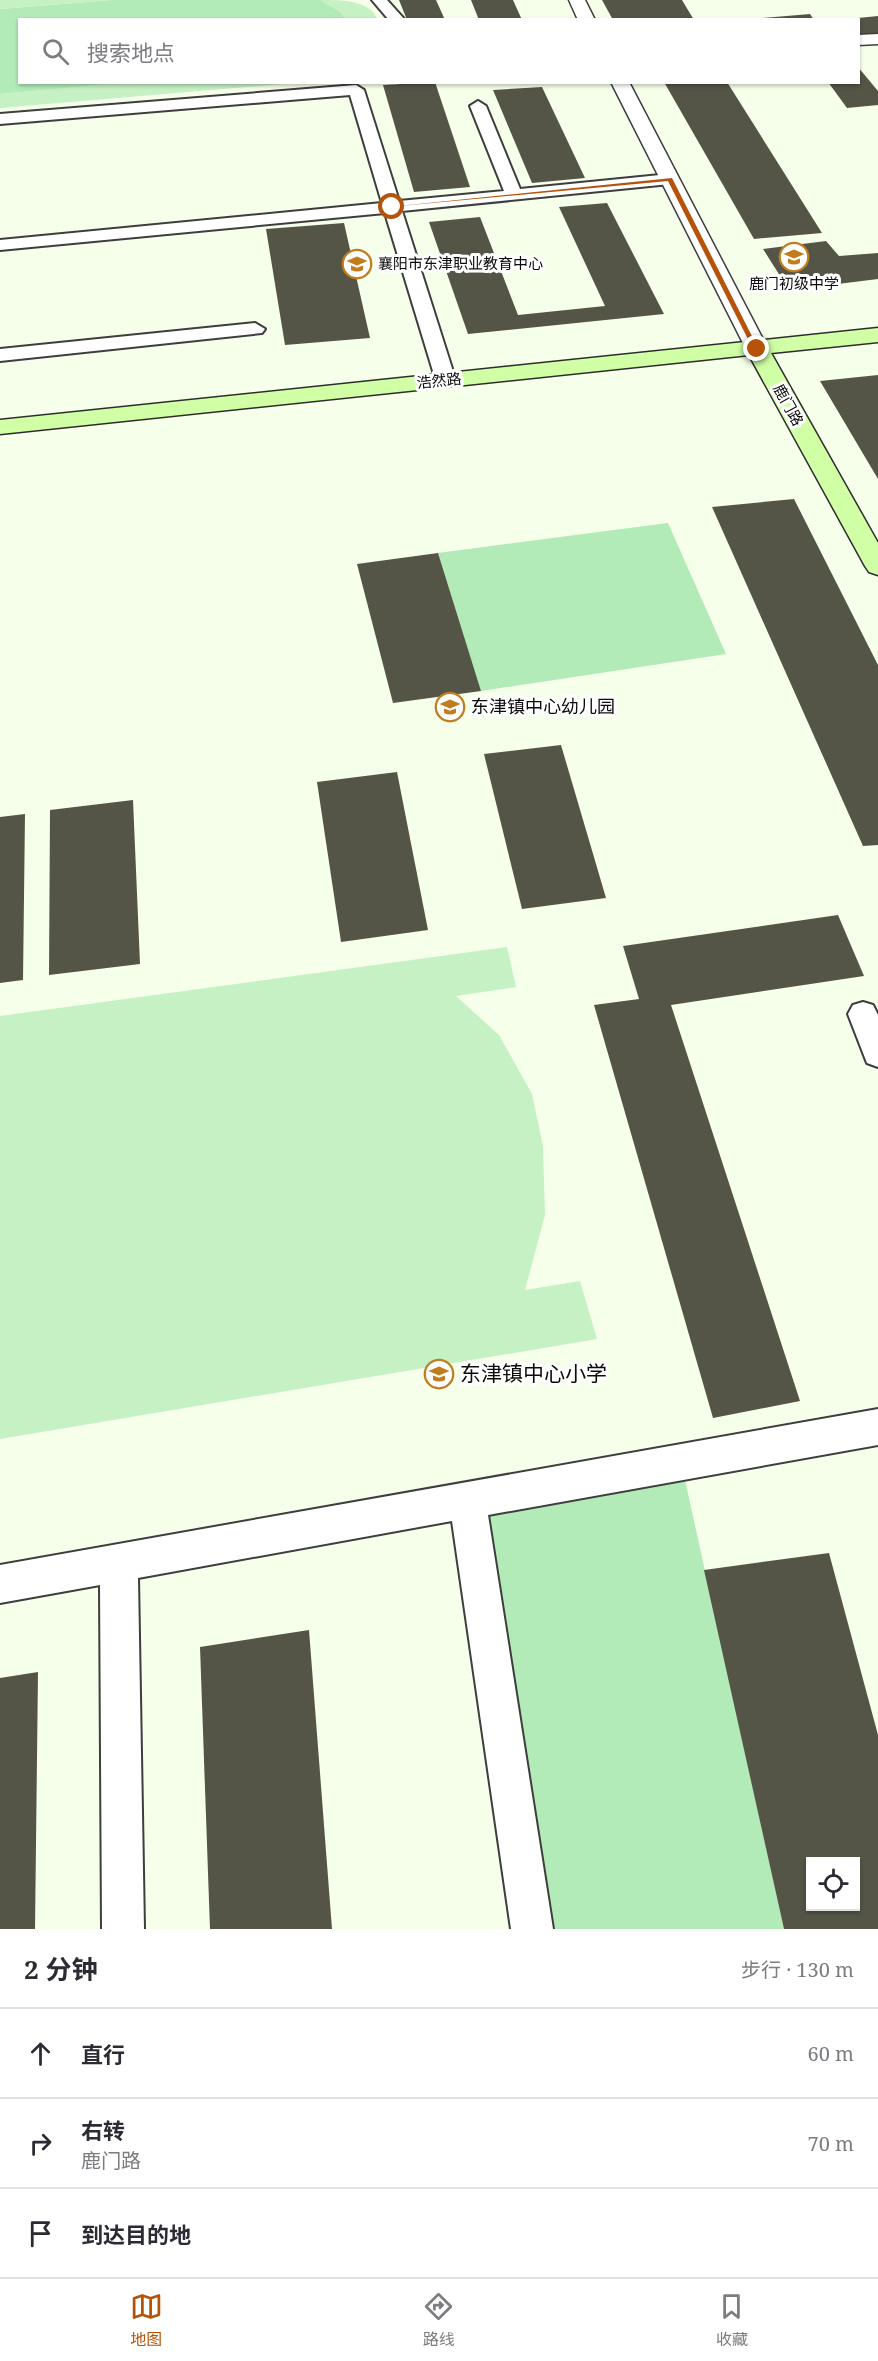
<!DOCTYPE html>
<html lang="zh">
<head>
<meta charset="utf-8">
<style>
	:root { --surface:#fff; --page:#f7f7f7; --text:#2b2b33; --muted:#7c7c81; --line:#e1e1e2; --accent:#b45309 }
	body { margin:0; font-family:"Noto Serif","Noto Sans SC",serif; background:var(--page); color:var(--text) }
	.controls { position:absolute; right:18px; bottom:18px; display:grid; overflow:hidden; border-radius:0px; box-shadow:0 2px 4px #0004 }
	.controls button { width:54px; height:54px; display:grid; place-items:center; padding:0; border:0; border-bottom:2px solid var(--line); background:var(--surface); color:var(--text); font:30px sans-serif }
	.stop { position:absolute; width:18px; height:18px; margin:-14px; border:4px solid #b45309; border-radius:50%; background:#fff }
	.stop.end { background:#b45309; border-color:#fff; box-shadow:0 2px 6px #0008 }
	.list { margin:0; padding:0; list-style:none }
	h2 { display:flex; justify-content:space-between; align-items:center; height:78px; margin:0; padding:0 24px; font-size:26px }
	h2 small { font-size:20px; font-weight:400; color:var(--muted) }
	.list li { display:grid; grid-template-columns:39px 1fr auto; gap:18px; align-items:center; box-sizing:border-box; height:90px; padding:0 24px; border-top:2px solid var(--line) }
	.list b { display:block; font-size:22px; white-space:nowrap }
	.list p { margin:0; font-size:20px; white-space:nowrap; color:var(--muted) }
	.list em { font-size:20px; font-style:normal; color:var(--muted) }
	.icon { flex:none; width:33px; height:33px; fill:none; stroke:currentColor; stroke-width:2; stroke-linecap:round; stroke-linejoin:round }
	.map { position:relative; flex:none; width:878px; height:1929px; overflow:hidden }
	.search { position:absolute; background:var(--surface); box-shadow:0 2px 4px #0004; left:18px; right:18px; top:18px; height:66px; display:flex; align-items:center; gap:15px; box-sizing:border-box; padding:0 21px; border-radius:0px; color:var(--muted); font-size:22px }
	.sheet { height:348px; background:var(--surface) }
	nav { display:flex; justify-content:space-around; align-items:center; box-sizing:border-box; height:84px; border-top:2px solid var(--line); background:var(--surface); font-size:16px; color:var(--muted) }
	nav a { display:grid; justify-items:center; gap:3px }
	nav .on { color:var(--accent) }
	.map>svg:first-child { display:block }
	.green { fill:#b2ebb8 }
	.pitch { fill:#c6f1c4 }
	.building { fill:#545547; fill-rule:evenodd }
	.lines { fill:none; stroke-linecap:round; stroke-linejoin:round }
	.lane-casing { stroke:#3e3e3e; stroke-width:4 }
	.street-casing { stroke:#3e3e3e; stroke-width:3 }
	.secondary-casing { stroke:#2d2d2d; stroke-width:3 }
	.lane { fill:#fff; fill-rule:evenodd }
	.street { fill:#fff; fill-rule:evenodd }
	.secondary { fill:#d1ffa5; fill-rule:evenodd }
	.route { fill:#b45309 }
	.labels { text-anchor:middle; stroke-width:6; stroke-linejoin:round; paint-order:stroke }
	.far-poi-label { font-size:15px; fill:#0b0b0b; stroke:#fff; text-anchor:start }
	.far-street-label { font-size:15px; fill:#0b0b0b; stroke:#fff }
	.poi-label { font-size:18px; fill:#0b0b0b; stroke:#fff; text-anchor:start }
	.near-poi-label { font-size:21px; fill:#0b0b0b; stroke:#fff; text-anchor:start }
</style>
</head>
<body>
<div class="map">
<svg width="878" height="1929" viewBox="0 0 878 1929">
	<rect width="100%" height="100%" fill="#f6ffea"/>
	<path class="green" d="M111,0h210l20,12 4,7 -325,1v62l106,1 -126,11v-85z
		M668,523l58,131 -245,37 -43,-138z
		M681,1462l103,467h-252l-65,-429z"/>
	<path class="pitch" d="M0,0h111l-111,9z
		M321,0c21,0 49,0 56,19h-32l-4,-7z
		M126,82h169v1l-295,25v-14z
		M507,947l9,40 -60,9 43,39 33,59 11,52 2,69 -20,75 55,-9 17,58 -597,100v-423z"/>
	<path class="building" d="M399,0h37l9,20h-38z
		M471,0h42l9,20h-43z
		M602,0h80l12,20h-81z
		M810,14l4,6h-51v-2z
		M878,16v20l-20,1v-19z
		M858,67l20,24v14l-31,3 -19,-26h30z
		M435,82l35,105 -56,5 -31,-107z
		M664,82h63l95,151 -68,6z
		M542,87l43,91 -53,5 -39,-93z
		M607,203l57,111 -196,20 -39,-112 51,-5 38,98 87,-9 -46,-99z
		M344,223l26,115 -85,7 -19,-116z
		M826,241l13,15 39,-3v26l-89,11 -26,-41z
		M878,375v104l-58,-98z
		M794,499l84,166v180l-15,1 -151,-339z
		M438,553l43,138 -88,12 -36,-139z
		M561,745l45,153 -84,11 -38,-155z
		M397,772l31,158 -87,12 -24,-160z
		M133,800l7,164 -91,11 1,-165z
		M25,814l-2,166 -23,3v-166z
		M838,915l26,61 -193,29 129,396 -87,17 -119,-413 45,-6 -16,-53z
		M829,1553l49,182v194h-94l-80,-359zM810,1862h46v44h-46z
		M309,1630l23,299h-122l-10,-282z
		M38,1672l-3,257h-35v-251z"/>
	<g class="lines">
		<g class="lane-casing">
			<path id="lane" d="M372,0h15l18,20h-16z
				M356,85l8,5 35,111 105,-10 -34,-85 8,-5 8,5 34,83 150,-15 8,5 -8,5 -268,27 54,170 -3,4h-14l-3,-4 -51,-168 -385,37v-10l382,-37 -32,-108 -350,29v-10z
				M255,323l10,6 -3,4 -262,28v-12z
				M863,1002l10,3 5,10v52l-11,-4 -19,-49 5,-9z
				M878,1409v36l-390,70 65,414h-42l-59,-408 -314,57 6,351h-42l-2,-344 -100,18v-38z"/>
		</g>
		<g class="street-casing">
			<path id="street" d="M569,0h16l10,20h-17z
				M878,34v10l-20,1v-10z
				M611,82h18l139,267 -3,5h-16l-3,-5z"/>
		</g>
		<g class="secondary-casing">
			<path id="secondary" d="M878,328v14l-107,11 107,190v32l-9,-3 -4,-6 -116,-211 -749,79v-14z"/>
		</g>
		<use href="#lane" class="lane"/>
		<use href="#street" class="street"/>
		<use href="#secondary" class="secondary"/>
	</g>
	<path class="route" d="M672,178l87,172 -6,-1 -85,-168 -279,26z"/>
	<defs>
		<g id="school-ring" transform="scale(1.5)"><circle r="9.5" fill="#fff" stroke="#c17c1e" stroke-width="1.5"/><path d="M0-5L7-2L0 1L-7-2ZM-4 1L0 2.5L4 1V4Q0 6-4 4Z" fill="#c17c1e"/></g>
		<g id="university-ring" transform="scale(1.5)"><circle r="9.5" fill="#fff" stroke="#c17c1e" stroke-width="1.5"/><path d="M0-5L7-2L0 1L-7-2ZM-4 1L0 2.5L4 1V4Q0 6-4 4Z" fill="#c17c1e"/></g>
	</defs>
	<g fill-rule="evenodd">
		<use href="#school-ring" x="794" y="257"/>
		<use href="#university-ring" x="357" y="264"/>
		<use href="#school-ring" x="450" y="707"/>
		<use href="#school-ring" x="439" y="1374"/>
	</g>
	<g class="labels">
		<g class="far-poi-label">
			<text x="378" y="269">襄阳市东津职业教育中心</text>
			<text x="794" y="289" text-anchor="middle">鹿门初级中学</text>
		</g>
		<g class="far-street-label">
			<text transform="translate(439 381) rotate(-6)" y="5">浩然路</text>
			<text transform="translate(788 405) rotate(61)" y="5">鹿门路</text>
		</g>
		<g class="poi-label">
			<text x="471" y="713">东津镇中心幼儿园</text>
		</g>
		<g class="near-poi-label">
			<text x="460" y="1381">东津镇中心小学</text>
		</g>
	</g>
</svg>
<div class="controls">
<button><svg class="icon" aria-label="locate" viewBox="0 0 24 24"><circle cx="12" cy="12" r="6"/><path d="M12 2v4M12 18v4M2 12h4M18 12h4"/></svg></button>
</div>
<div class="stop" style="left:392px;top:207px"></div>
<div class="stop end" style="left:757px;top:349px"></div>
<div class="search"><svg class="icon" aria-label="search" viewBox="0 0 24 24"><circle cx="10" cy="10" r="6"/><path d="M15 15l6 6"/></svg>搜索地点</div>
</div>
<section class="sheet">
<h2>2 分钟<small>步行 · 130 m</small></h2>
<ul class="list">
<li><svg class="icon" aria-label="ahead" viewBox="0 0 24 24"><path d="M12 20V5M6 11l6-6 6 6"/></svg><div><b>直行</b></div><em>60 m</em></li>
<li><svg class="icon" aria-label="right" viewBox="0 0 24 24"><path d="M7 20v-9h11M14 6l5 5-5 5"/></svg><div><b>右转</b><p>鹿门路</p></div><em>70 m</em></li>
<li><svg class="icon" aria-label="arrive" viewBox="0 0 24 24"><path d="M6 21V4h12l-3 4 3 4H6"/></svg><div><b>到达目的地</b></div></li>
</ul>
</section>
<nav>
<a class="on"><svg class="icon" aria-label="map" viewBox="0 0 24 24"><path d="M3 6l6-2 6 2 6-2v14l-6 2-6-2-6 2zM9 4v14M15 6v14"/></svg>地图</a>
<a><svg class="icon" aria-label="directions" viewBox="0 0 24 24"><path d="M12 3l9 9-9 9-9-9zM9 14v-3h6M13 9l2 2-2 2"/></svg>路线</a>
<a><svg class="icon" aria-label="saved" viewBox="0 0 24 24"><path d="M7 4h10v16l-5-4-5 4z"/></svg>收藏</a>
</nav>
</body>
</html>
